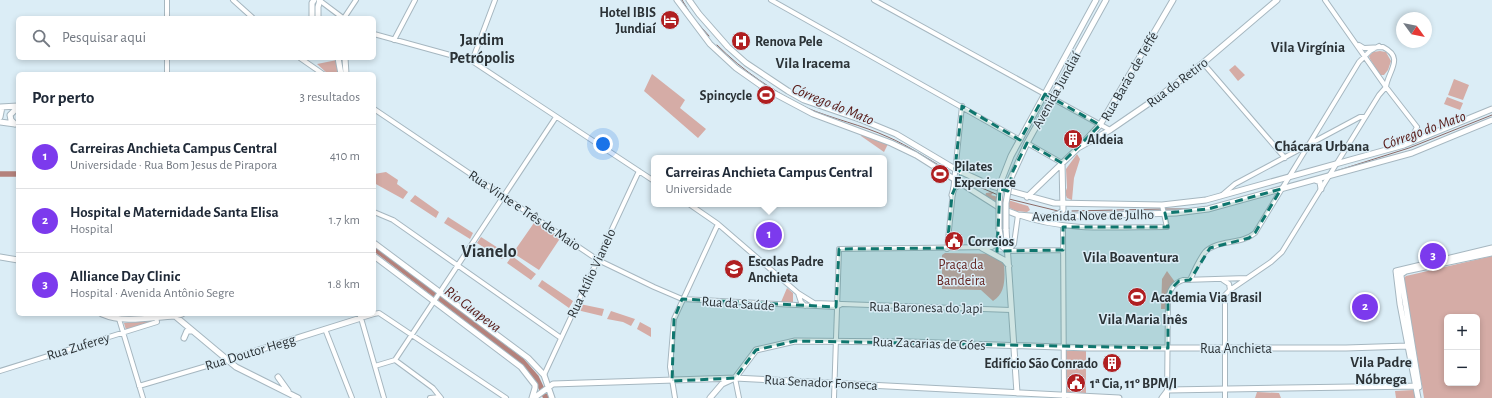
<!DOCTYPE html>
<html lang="pt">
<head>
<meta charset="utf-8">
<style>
	:root { --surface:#fff; --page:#f6f6f7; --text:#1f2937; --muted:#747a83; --line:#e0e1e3; --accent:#7c3aed }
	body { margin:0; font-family:"Alegreya Sans",sans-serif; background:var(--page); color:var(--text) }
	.controls { position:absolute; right:12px; bottom:12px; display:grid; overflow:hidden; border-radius:6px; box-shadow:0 2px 6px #0003 }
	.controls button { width:36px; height:36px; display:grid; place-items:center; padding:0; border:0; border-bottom:1px solid var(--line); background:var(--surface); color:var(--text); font:20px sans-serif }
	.compass { position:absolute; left:1396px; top:12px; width:36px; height:36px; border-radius:50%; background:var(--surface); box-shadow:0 2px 6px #0003; rotate:123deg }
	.you { position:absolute; left:603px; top:144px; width:14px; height:14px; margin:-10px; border:3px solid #fff; border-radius:50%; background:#1a73e8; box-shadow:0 0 0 6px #1a73e833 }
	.badge { display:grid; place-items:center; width:26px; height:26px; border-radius:50%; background:var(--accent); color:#fff; font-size:13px; font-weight:700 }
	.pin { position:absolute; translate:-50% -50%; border:2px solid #fff; box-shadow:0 1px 4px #0006 }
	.popup { position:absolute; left:651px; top:155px; width:236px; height:52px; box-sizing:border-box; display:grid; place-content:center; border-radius:6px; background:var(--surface); filter:drop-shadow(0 1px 3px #0005); font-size:13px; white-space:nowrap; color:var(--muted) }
	.popup b { font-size:15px; color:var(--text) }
	.popup::after { content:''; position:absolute; left:50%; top:100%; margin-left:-8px; border:8px solid transparent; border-top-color:var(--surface) }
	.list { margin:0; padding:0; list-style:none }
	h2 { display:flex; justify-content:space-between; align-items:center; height:52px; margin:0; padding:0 16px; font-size:17px }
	h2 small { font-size:13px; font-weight:400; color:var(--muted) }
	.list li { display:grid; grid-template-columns:26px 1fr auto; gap:12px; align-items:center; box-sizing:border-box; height:64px; padding:0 16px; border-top:1px solid var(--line) }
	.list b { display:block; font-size:15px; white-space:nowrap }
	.list p { margin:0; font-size:13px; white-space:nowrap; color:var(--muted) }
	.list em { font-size:13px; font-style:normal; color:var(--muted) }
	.icon { flex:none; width:22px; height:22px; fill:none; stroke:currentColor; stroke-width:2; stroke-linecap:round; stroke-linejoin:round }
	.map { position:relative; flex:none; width:1492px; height:398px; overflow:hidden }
	.search { position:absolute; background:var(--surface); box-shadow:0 2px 6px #0003; left:16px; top:16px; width:360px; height:44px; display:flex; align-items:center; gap:10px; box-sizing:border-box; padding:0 14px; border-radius:6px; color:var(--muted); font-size:15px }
	.panel { position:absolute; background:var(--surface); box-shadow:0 2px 6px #0003; left:16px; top:72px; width:360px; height:244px; border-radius:6px }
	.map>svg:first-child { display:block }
	.green { fill:#d5aca6; fill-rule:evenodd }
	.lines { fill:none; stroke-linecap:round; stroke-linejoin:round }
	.stream { stroke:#8b6a67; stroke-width:1 }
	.river { stroke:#b4827c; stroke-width:5.5 }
	.minor-casing { stroke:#a6b7c0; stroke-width:6 }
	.major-casing { stroke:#a6b7c0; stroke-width:7 }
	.minor { stroke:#fff; stroke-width:4 }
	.major { stroke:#fff; stroke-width:5 }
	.major-bridge-casing { stroke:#a6b7c0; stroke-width:7; stroke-linecap:butt }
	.major-bridge { stroke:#fff; stroke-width:5 }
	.marked { fill:#0f766e; fill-opacity:0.2; stroke:#0f766e; stroke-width:3; stroke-dasharray:8 5; stroke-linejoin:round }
	.labels { text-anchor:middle; stroke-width:3; stroke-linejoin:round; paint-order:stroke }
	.poi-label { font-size:14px; font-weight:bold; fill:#2b3236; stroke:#dbedf6; text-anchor:start }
	.street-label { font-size:14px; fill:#2b3236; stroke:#dbedf6 }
	.park-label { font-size:14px; fill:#662723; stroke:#dbedf6 }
	.neighbourhood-label { font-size:15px; font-weight:bold; fill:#2b3236; stroke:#dbedf6 }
	.water-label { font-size:15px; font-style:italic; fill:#551714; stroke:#dbedf6 }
	.quarter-label { font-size:16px; font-weight:bold; fill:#2b3236; stroke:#dbedf6 }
	.district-label { font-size:18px; font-weight:bold; fill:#2b3236; stroke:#dbedf6 }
</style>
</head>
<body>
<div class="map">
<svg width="1492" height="398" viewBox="0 0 1492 398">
	<rect width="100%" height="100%" fill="#dbedf6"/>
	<path class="green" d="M1380,51l6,1 5,9 -3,9 -4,5h-4l-10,-16 -1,-3 4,-4z
		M337,60l2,14h-11l-11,-10z
		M1235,65l10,10 -7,6 -9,-11z
		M652,74l33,26 -5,8 26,21 -8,9 -54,-47z
		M1454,79l15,6 -6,15 -15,-5z
		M1447,97l16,6 -3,7 -16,-6z
		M860,133l28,11 -4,8 -23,-16z
		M1077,154l3,5 -6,19 -2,22 -5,-2 -2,-5 2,-5 -1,-19z
		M386,172l12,8 -1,4 11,8 -5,7 -29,-16v-9z
		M994,192l-3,3 37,11 2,4 -3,2 -11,-1 -31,-15 1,-3z
		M415,195l24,17 -3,6 -26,-17z
		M448,217l25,16 -3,6 -26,-16z
		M536,220l25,17 -22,33 -26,-17z
		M481,237l25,16 -4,6 -25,-16z
		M945,253l55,1 4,4c0,15 4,34 -11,43l-12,-11 -39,-1v-34z
		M512,256l24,18 -5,6 -24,-17z
		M1492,256v142h-68l-20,-120 2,-2zM1447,317h30v66h-30z
		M1167,271l8,11 -8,13v14h-6l1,-30z
		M542,280l31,21 -4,7 -31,-22z
		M787,288l6,5v12l-12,-3z
		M580,304l24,5 -2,7 -25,-6z
		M611,311l24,8 -4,7 -8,-4 -16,-3z
		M154,321l-28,9 -2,-7z
		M640,322l11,6v9l-14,-8z
		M1066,351h20v42l-20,-1z
		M1413,390l4,8h-21l-1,-7z
		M1257,392l22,1 2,5h-26z"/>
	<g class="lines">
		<path class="stream" d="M682,0l8,13
			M695,20l14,16
			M717,45c26,26 57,47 90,63 26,11 55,17 81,29 21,9 41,23 61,34
			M1333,172l76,-24 83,-33
			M968,182l30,13
			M1009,199l49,12
			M1165,209h27
			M1072,211l90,-2"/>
		<path class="river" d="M0,174h18
			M374,248l148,113 14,16 10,21"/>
		<g class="minor-casing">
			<path id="minor" d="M167,0v18
				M233,0l20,18
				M319,0l24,18
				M771,0l249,140
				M874,0l236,130
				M1325,0l61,87 31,40
				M344,18l12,-18
				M374,34l98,27 182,120
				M394,40l21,-40
				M1359,45l5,3 19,-1c22,11 5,24 3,40
				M167,58v16
				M300,58l23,16
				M472,61l23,-61
				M1203,63l82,95
				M374,109l224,151 56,27 28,12 154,8 4,-2
				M1027,143l35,20
				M1409,143l8,-16
				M1221,196l14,-12 125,-67h5
				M689,204l29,20 80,69 16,10 197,7
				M374,212l19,8 168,118
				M1063,227l1,171
				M947,249l15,-143
				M1008,251l6,-7 4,-29c48,17 99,12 149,12l-5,-22
				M1008,251l55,-1
				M1190,280c4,-9 9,-20 15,-28 13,-13 36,-7 50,-19l104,-171 11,-11 9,-5
				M1223,280l6,4 1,6
				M798,293l3,9 4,4
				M374,314l5,-1 127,85
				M374,314l-13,4 23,80
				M119,319l24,79
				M325,329l27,69
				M395,360l161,-243
				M395,360l38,28 8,10
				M375,366l20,-6
				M0,371l157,-49 -1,-5
				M544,375l95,-204
				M735,378l4,20
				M139,386l88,-26
				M430,398l10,-1
				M675,398l-5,-31 4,-48 44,-95
				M834,398l5,-149 153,-2 5,-4 2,-8
				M1167,398l1,-98c1,-10 5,-17 15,-20l64,-2
				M1225,398v-103l5,-5 41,-28 11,-10 97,-157 7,-8"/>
		</g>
		<g class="major-casing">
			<path id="major" d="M677,0l33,44 26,24 30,21 47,25 78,29 25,12 84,53 18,7 24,2 134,-4 32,-4 204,-56 80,-33
				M689,0l10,14 29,33 18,16 42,28 16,9 58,20 34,14 59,35 37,17 62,17 108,2 44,-5 198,-55 88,-36
				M312,18v-15l2,-3
				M318,18v-11l2,-7
				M338,58l3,16
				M345,58l1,16
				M0,107l18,-1
				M0,117l2,-10
				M0,122l15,2
				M15,124l-4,-4 -1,-5 8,-8
				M1082,144l18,-19 73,-125
				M1002,179l9,-23 85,-156
				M1010,180l17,-37 79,-143
				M1315,180l5,2 1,7
				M952,195l2,-7 8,-5
				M1027,197l51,-49 32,-18 51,-35 42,-32 74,-63
				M1055,215l4,-1 4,-4 -1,-47
				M999,229l3,17 6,5
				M1006,229l11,164
				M374,243l154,115 16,17 8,23
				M982,248l22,12 5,6
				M374,256l147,111 14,18v3l-3,10
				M0,257l18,3
				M1401,276l18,111
				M1397,277l9,-6 86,-18
				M102,314c23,10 49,3 73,2l7,-2
				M175,316l61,51 62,31
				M184,338l3,-7h6
				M227,360l134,-42 -1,-4
				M278,377l10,14
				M534,398l19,-14 182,-6 384,20
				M710,398l12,-14 13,-6 21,-28 39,-9 114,1 179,6h258l62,-2 2,1 4,10
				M1162,398l6,-8 251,-4
				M1418,398l-18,-94 -4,-33 96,-23"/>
		</g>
		<use href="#minor" class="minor"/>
		<use href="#major" class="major"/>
		<g class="major-bridge-casing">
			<path id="major-bridge" d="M999,229v-28l3,-22
				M1006,229v-26l4,-23"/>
		</g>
		<use href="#major-bridge" class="major-bridge"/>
	</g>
	<path class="marked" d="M1045,94l55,31 -38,38 -35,-20 -14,28 -5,20 -8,-2 -3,62 66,-1v-23h105l-3,-14 43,-4 73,-20 -26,44 -6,5 -39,10 -20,32 -11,1 -7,7 -4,12v48l-373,-7 -39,9 -21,28 -63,3 2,-62 8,-20 154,8 3,-58 108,-1 5,-53 10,-23 -7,-3 7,-63 58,34z"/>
	<defs>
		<g id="hotel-disc" transform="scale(1)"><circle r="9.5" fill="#b01f21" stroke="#dbedf6"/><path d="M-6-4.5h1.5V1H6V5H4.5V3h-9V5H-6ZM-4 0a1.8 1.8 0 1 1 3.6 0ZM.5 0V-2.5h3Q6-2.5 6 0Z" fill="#fff"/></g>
		<g id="hospital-disc" transform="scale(1)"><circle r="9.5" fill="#b01f21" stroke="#dbedf6"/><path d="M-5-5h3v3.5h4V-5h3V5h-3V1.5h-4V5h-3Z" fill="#fff"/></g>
		<g id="stadium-disc" transform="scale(1)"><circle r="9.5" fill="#b01f21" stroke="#dbedf6"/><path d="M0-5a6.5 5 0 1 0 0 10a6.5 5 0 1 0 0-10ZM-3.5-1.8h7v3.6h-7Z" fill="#fff"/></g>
		<g id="building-disc" transform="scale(1)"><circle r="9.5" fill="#b01f21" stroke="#dbedf6"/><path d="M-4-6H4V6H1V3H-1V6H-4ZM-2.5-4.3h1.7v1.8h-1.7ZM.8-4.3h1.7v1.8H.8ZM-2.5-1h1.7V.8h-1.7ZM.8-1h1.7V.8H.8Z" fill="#fff"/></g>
		<g id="civic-disc" transform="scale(1)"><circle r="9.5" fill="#b01f21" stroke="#dbedf6"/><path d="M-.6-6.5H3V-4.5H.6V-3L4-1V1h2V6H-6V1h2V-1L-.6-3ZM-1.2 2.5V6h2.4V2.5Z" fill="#fff"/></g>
		<g id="school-disc" transform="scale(1)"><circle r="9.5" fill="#b01f21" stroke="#dbedf6"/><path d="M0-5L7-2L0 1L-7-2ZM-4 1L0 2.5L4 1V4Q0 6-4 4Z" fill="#fff"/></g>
	</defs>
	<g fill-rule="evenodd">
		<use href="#hotel-disc" x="670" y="20"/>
		<use href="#hospital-disc" x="741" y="41"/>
		<use href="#stadium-disc" x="766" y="95"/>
		<use href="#building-disc" x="1073" y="139"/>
		<use href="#stadium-disc" x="940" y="174"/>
		<use href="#civic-disc" x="954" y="241"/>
		<use href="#school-disc" x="734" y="269"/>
		<use href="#stadium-disc" x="1137" y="297"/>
		<use href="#building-disc" x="1112" y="363"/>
		<use href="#civic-disc" x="1076" y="383"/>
	</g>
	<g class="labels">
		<g class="poi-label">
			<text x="656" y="17" text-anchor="end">Hotel IBIS<tspan x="656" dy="16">Jundiaí</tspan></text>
			<text x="755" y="46">Renova Pele</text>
			<text x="752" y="100" text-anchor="end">Spincycle</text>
			<text x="1087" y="144">Aldeia</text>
			<text x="954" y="171">Pilates<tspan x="954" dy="16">Experience</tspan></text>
			<text x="968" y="246">Correios</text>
			<text x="748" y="266">Escolas Padre<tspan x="748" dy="16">Anchieta</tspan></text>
			<text x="1151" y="302">Academia Via Brasil</text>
			<text x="1098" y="368" text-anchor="end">Edifício São Conrado</text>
			<text x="1090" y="388">1ª Cia, 11º BPM/I</text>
		</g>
		<g class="street-label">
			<text transform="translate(1129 76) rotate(-60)" y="5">Rua Barão de Teffé</text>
			<text transform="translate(1177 82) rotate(-37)" y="5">Rua do Retiro</text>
			<text transform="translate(1056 90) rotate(-61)" y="5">Avenida Jundiaí</text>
			<text transform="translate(525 210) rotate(34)" y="5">Rua Vinte e Três de Maio</text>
			<text transform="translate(1093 215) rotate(-1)" y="5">Avenida Nove de Julho</text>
			<text transform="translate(591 273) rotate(-65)" y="5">Rua Atílio Vianelo</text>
			<text transform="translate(738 303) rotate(4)" y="5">Rua da Saúde</text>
			<text transform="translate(926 307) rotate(1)" y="5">Rua Baronesa do Japi</text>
			<text transform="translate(929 343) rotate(2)" y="5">Rua Zacarias de Góes</text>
			<text transform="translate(78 346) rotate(-17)" y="5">Rua Zuferey</text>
			<text x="1236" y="353">Rua Anchieta</text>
			<text transform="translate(250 352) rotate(-17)" y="5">Rua Doutor Hegg</text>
			<text transform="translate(821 382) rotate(3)" y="5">Rua Senador Fonseca</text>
		</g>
		<g class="park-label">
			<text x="961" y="269">Praça da<tspan x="961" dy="16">Bandeira</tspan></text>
		</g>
		<g class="neighbourhood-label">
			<text x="1308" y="52">Vila Virgínia</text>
			<text x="813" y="68">Vila Iracema</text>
			<text x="1322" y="151">Chácara Urbana</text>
			<text x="1131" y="262">Vila Boaventura</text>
			<text x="1143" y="324">Vila Maria Inês</text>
			<text x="1381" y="367">Vila Padre<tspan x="1381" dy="17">Nóbrega</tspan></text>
		</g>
		<g class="water-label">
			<text transform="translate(833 104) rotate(22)" y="5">Córrego do Mato</text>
			<text transform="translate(1424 130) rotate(-20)" y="5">Córrego do Mato</text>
			<text transform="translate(473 309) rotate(37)" y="5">Rio Guapeva</text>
		</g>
		<g class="quarter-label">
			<text x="482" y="45">Jardim<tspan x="482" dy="18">Petrópolis</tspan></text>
		</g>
		<g class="district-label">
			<text x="489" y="257">Vianelo</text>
		</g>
	</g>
</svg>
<div class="controls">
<button>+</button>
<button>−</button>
</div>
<svg class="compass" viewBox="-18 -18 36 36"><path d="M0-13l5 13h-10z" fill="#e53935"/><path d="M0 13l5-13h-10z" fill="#747a83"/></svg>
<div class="you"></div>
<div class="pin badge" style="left:769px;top:235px">1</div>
<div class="popup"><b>Carreiras Anchieta Campus Central</b>Universidade</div>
<div class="pin badge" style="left:1365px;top:307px">2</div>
<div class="pin badge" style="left:1433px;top:256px">3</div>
<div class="search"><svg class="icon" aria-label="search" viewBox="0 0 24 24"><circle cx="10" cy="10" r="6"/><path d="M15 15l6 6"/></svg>Pesquisar aqui</div>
<section class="panel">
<h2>Por perto<small>3 resultados</small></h2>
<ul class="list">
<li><span class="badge">1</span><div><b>Carreiras Anchieta Campus Central</b><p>Universidade · Rua Bom Jesus de Pirapora</p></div><em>410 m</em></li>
<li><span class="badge">2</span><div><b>Hospital e Maternidade Santa Elisa</b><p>Hospital</p></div><em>1.7 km</em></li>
<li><span class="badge">3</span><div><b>Alliance Day Clinic</b><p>Hospital · Avenida Antônio Segre</p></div><em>1.8 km</em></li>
</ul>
</section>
</div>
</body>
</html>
